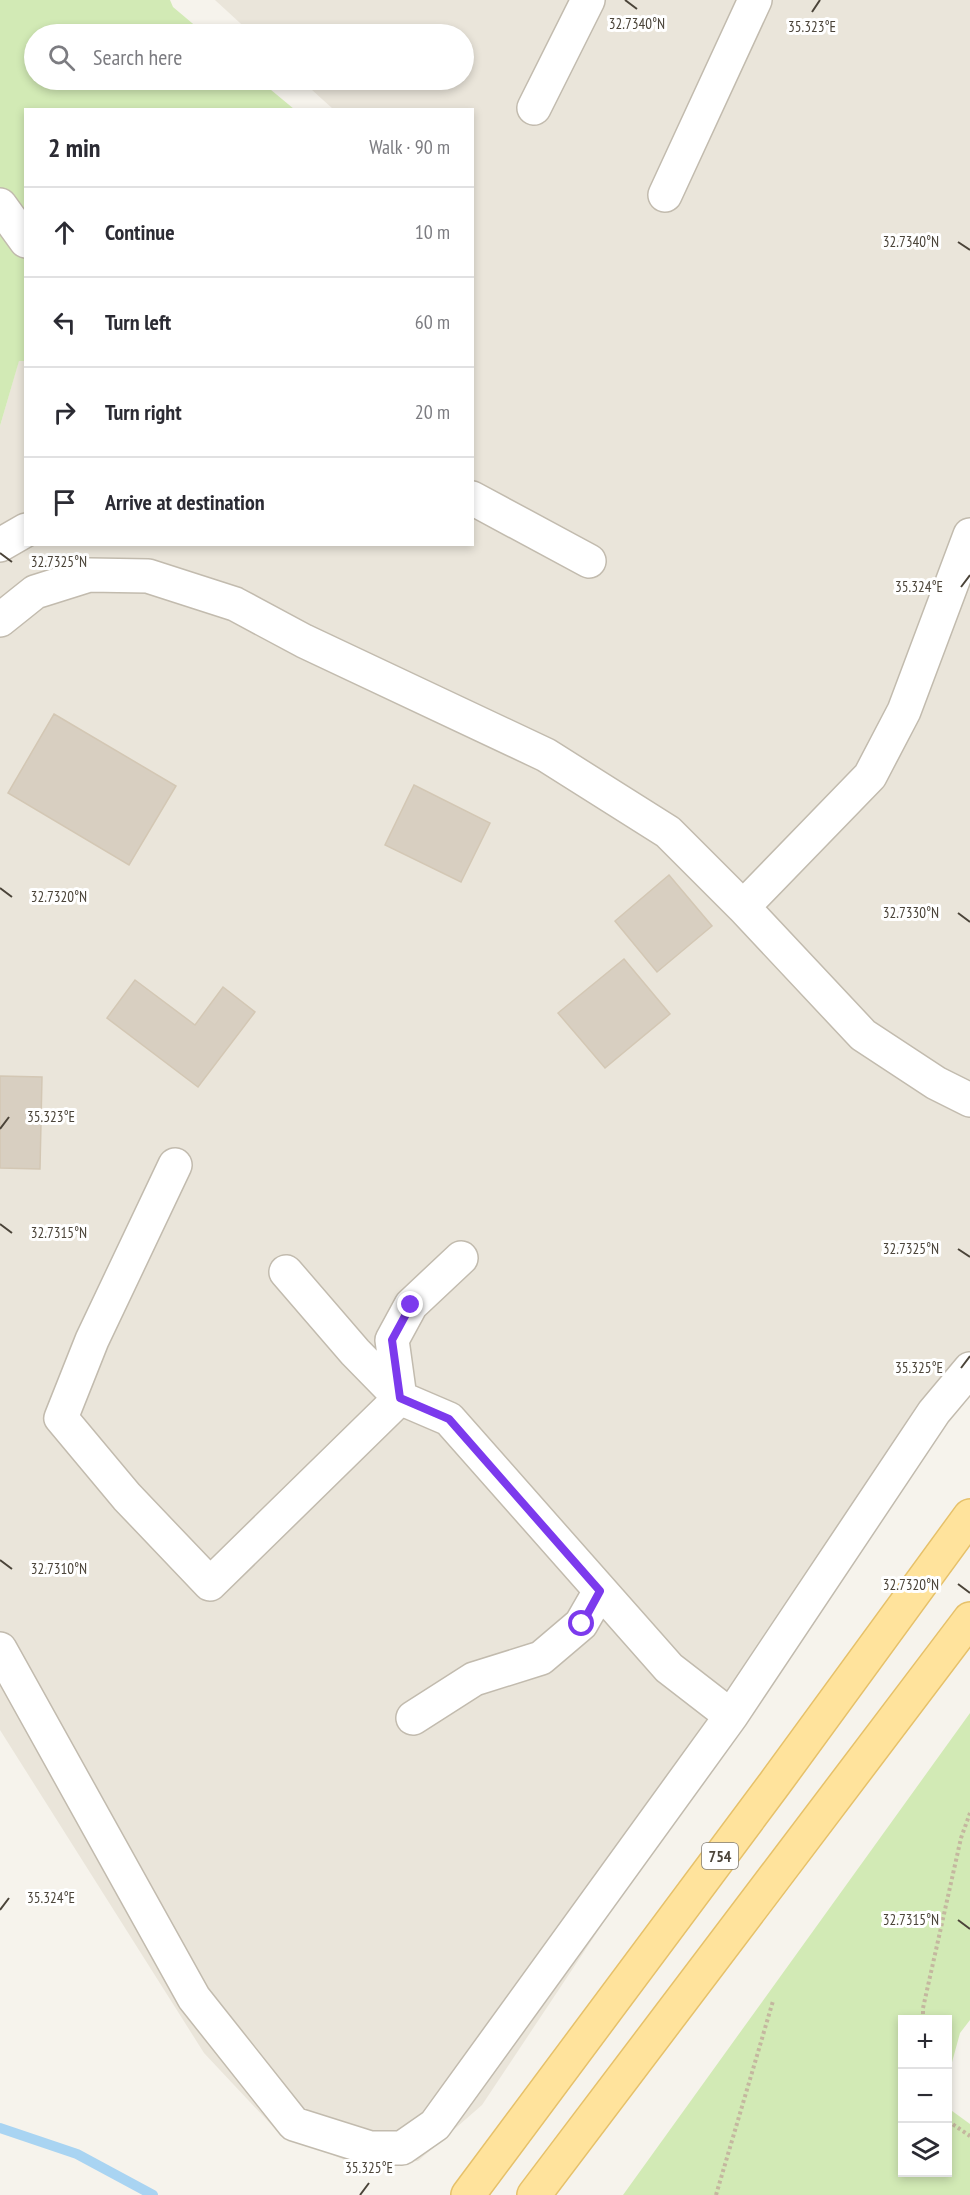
<!DOCTYPE html>
<html lang="en">
<head>
<meta charset="utf-8">
<style>
	:root { --surface:#fff; --page:#f7f7f7; --text:#2b2b33; --muted:#7c7c81; --line:#e1e1e2 }
	body { margin:0; font-family:"PT Sans Narrow",sans-serif; background:var(--page); color:var(--text) }
	.controls { position:absolute; right:18px; bottom:18px; display:grid; overflow:hidden; border-radius:0px; box-shadow:0 3px 9px #0003 }
	.controls button { width:54px; height:54px; display:grid; place-items:center; padding:0; border:0; border-bottom:2px solid var(--line); background:var(--surface); color:var(--text); font:30px sans-serif }
	.stop { position:absolute; width:18px; height:18px; margin:-14px; border:4px solid #7c3aed; border-radius:50%; background:#fff }
	.stop.end { background:#7c3aed; border-color:#fff; box-shadow:0 2px 6px #0008 }
	.list { margin:0; padding:0; list-style:none }
	h2 { display:flex; justify-content:space-between; align-items:center; height:78px; margin:0; padding:0 24px; font-size:26px }
	h2 small { font-size:20px; font-weight:400; color:var(--muted) }
	.list li { display:grid; grid-template-columns:39px 1fr auto; gap:18px; align-items:center; box-sizing:border-box; height:90px; padding:0 24px; border-top:2px solid var(--line) }
	.list b { display:block; font-size:22px; white-space:nowrap }
	.list em { font-size:20px; font-style:normal; color:var(--muted) }
	.icon { flex:none; width:33px; height:33px; fill:none; stroke:currentColor; stroke-width:2; stroke-linecap:round; stroke-linejoin:round }
	.map { position:relative; flex:none; width:970px; height:2195px; overflow:hidden }
	.search { position:absolute; background:var(--surface); box-shadow:0 3px 9px #0003; left:24px; top:24px; width:450px; height:66px; display:flex; align-items:center; gap:15px; box-sizing:border-box; padding:0 21px; border-radius:33px; color:var(--muted); font-size:22px }
	.panel { position:absolute; background:var(--surface); box-shadow:0 3px 9px #0003; left:24px; top:108px; width:450px; height:438px; border-radius:0px }
	.map>svg:first-child { display:block }
	.residential { fill:#eae5da }
	.green { fill:#d2eab5 }
	.lines { fill:none; stroke-linecap:round; stroke-linejoin:round }
	.stream { stroke:#a9d4f2; stroke-width:10 }
	.building { fill:#d8cfc1; stroke:#d3c7b4; stroke-width:1.5 }
	.minor-casing { stroke:#c2bbae; stroke-width:36 }
	.major-casing { stroke:#e6c16a; stroke-width:36 }
	.path { stroke:#c4b79f; stroke-width:4; stroke-dasharray:3 3; stroke-linecap:butt }
	.minor { stroke:#fff; stroke-width:33 }
	.major { stroke:#ffe39c; stroke-width:33 }
	.route { stroke:#7c3aed; stroke-width:8 }
	.ticks { fill:none; stroke:#4b4439; stroke-width:2 }
	.labels { text-anchor:middle; stroke-width:6; stroke-linejoin:round; paint-order:stroke }
	.shield { fill:#fff; stroke:#817c74; stroke-width:1.5 }
	.shield-label { font-size:16px; font-weight:bold; fill:#4b4439 }
	.ticks-label { font-size:15px; text-anchor:middle; fill:#4b4439; stroke:#fff; stroke-width:6; stroke-linejoin:round; paint-order:stroke }
</style>
</head>
<body>
<div class="map">
<svg width="970" height="2195" viewBox="0 0 970 2195">
	<rect width="100%" height="100%" fill="#f6f3ec"/>
	<path class="residential" d="M215,0h755v1372l-488,733 -64,56 -61,4 -78,-32 -75,-80 -204,-323v-1304l19,-66 6,1 1,183h446v-434l-139,-1 -32,-29h163v-46h-212z"/>
	<path class="green" d="M0,0h170l3,7 32,27h-171v46h225l35,29 -268,1 -1,251h-6l-19,65z
		M970,1713v307l-10,13 -12,44v-57h-46v152h46v-64l22,16v71h-347z"/>
	<g class="lines">
		<path class="stream" d="M0,2128l77,26 76,41"/>
	</g>
	<path class="building" d="M54,714l122,72 -47,79 -121,-72z
		M414,785l76,38 -29,59 -76,-37z
		M669,875l43,51 -55,46 -42,-51z
		M624,959l46,55 -65,54 -47,-55z
		M135,980l60,45 28,-38 32,25 -57,75 -91,-69z
		M0,1076l42,1 -2,92 -40,-1z"/>
	<g class="lines">
		<g class="minor-casing">
			<path id="minor" d="M534,108l54,-108
				M665,195l90,-195
				M0,205l26,36
				M472,498l117,63
				M0,545l26,-15
				M0,620l35,-28 54,-17 59,1 87,28 69,37 242,114 122,77 75,75 120,128 73,48 34,17
				M743,907l127,-131 34,-65 66,-176
				M175,1165l-83,175 -31,78 66,79 83,87 190,-186 -8,-58 19,-35 50,-47
				M286,1272l69,80 45,46 49,21 220,249 62,48
				M0,1649l194,349 100,126 76,24h32l33,-23 296,-409 203,-304 36,-43
				M413,1718l61,-39 67,-21 40,-34 19,-33"/>
		</g>
		<g class="major-casing">
			<path id="major" d="M468,2195l307,-412 195,-267
				M534,2195l436,-576"/>
		</g>
		<path class="path" d="M923,2020v-12l38,-170 9,-25
			M948,2121l22,15
			M716,2195l57,-194"/>
		<use href="#minor" class="minor"/>
		<use href="#major" class="major"/>
	</g>
	<g class="lines">
		<path class="route" d="M411,1305l-19,35 8,58 49,21 151,172 -18,33"/>
	</g>
	<path class="ticks" d="M625,0l12,9M812,12l8,-12M958,242l12,8M0,553l12,9M961,587l9,-12M0,888l12,9M958,913l12,9M0,1129l9,-12M0,1224l12,9M958,1249l12,8M961,1368l9,-12M0,1560l12,9M958,1584l12,9M0,1910l9,-12M958,1920l12,9M360,2195l9,-12"/>
	<g class="labels">
		<rect class="shield" x="702" y="1843" width="36" height="26" rx="4.5"/>
		<g class="shield-label">
			<text x="720" y="1862">754</text>
		</g>
	</g>
	<g class="ticks-label">
		<text x="637" y="29">32.7340°N</text>
		<text x="812" y="32">35.323°E</text>
		<text x="911" y="247">32.7340°N</text>
		<text x="59" y="567">32.7325°N</text>
		<text x="919" y="592">35.324°E</text>
		<text x="59" y="902">32.7320°N</text>
		<text x="911" y="918">32.7330°N</text>
		<text x="51" y="1122">35.323°E</text>
		<text x="59" y="1238">32.7315°N</text>
		<text x="911" y="1254">32.7325°N</text>
		<text x="919" y="1373">35.325°E</text>
		<text x="59" y="1574">32.7310°N</text>
		<text x="911" y="1590">32.7320°N</text>
		<text x="51" y="1903">35.324°E</text>
		<text x="911" y="1925">32.7315°N</text>
		<text x="369" y="2173">35.325°E</text>
	</g>
</svg>
<div class="controls">
<button>+</button>
<button>−</button>
<button><svg class="icon" aria-label="layers" viewBox="0 0 24 24"><path d="M12 4l9 5-9 5-9-5zM3 14l9 5 9-5"/></svg></button>
</div>
<div class="stop" style="left:582px;top:1624px"></div>
<div class="stop end" style="left:411px;top:1305px"></div>
<div class="search"><svg class="icon" aria-label="search" viewBox="0 0 24 24"><circle cx="10" cy="10" r="6"/><path d="M15 15l6 6"/></svg>Search here</div>
<section class="panel">
<h2>2 min<small>Walk · 90 m</small></h2>
<ul class="list">
<li><svg class="icon" aria-label="ahead" viewBox="0 0 24 24"><path d="M12 20V5M6 11l6-6 6 6"/></svg><div><b>Continue</b></div><em>10 m</em></li>
<li><svg class="icon" aria-label="left" viewBox="0 0 24 24"><path d="M17 20v-9H6M10 6l-5 5 5 5"/></svg><div><b>Turn left</b></div><em>60 m</em></li>
<li><svg class="icon" aria-label="right" viewBox="0 0 24 24"><path d="M7 20v-9h11M14 6l5 5-5 5"/></svg><div><b>Turn right</b></div><em>20 m</em></li>
<li><svg class="icon" aria-label="arrive" viewBox="0 0 24 24"><path d="M6 21V4h12l-3 4 3 4H6"/></svg><div><b>Arrive at destination</b></div></li>
</ul>
</section>
</div>
</body>
</html>
